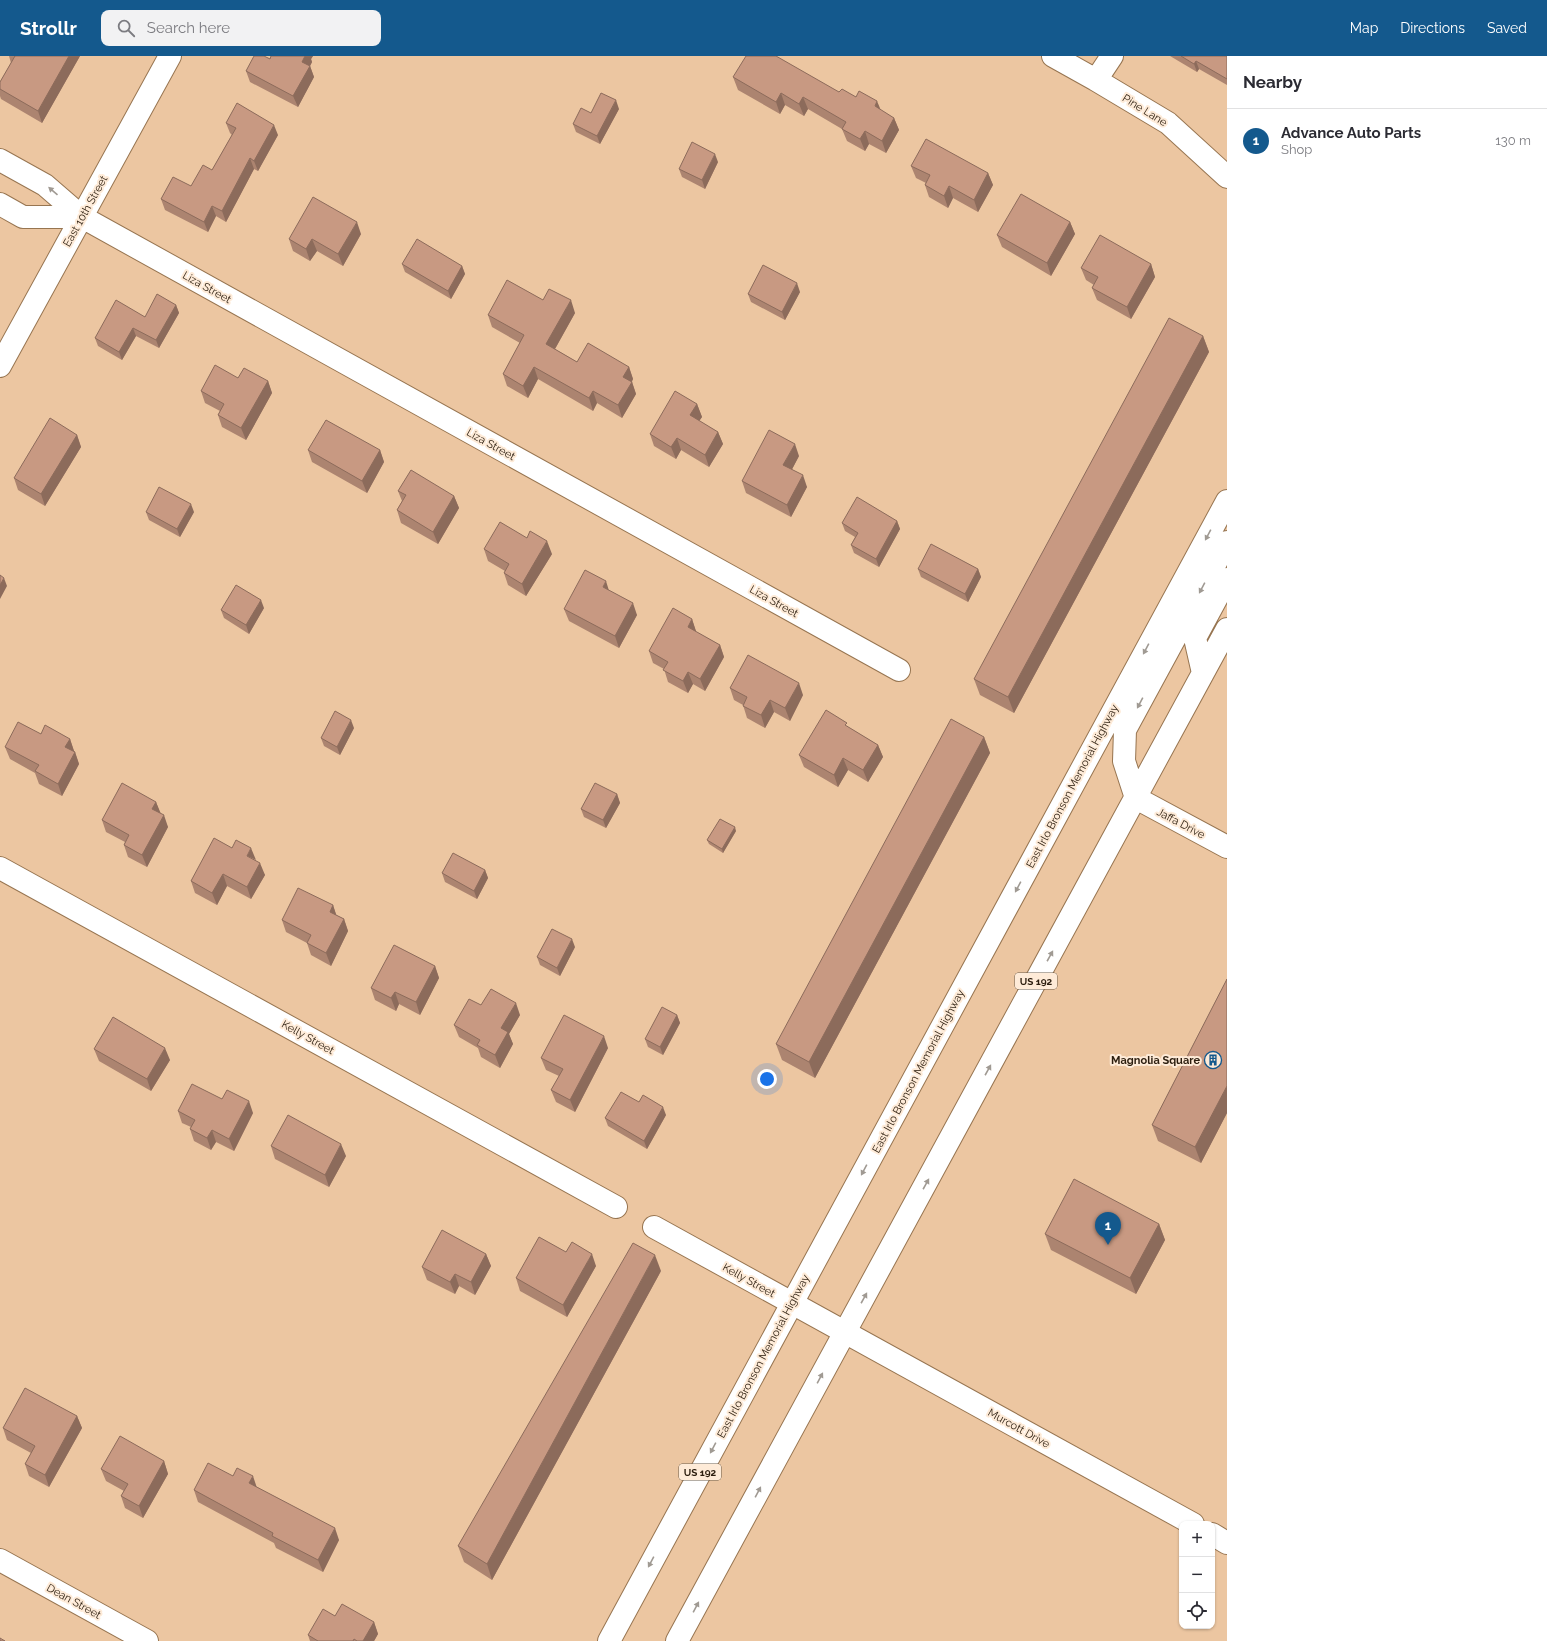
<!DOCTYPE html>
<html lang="en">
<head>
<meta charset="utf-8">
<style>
	:root { --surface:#fff; --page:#f2f2f3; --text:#2b2b33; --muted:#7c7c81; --line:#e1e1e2; --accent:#14598d }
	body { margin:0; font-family:Raleway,sans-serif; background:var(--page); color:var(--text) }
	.controls { position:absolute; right:12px; bottom:12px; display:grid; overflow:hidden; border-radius:8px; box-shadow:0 1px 3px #0004 }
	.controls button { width:36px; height:36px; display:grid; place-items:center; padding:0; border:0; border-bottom:1px solid var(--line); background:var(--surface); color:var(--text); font:20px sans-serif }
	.you { position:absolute; left:767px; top:1023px; width:14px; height:14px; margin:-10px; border:3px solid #fff; border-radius:50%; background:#1a73e8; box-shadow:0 0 0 6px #1a73e833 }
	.badge { display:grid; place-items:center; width:26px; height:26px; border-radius:50%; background:var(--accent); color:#fff; font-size:13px; font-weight:700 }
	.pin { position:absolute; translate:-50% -33px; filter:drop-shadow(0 1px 2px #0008) }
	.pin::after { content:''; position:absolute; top:21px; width:14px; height:12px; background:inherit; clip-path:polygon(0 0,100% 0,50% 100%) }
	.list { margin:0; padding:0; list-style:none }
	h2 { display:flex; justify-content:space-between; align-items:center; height:52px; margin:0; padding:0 16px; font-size:17px }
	h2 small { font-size:13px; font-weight:400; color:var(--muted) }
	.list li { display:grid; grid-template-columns:26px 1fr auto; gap:12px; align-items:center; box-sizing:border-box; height:64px; padding:0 16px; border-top:1px solid var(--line) }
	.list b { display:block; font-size:15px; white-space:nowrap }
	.list p { margin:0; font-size:13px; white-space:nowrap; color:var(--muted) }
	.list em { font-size:13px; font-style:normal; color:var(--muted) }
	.icon { flex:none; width:22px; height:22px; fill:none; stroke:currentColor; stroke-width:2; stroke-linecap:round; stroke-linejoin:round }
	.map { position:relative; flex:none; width:1227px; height:1585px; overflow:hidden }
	header { display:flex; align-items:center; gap:24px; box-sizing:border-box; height:56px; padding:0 20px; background:var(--accent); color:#fff }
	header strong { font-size:19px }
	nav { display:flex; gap:22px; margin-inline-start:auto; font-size:14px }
	.search { width:280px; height:36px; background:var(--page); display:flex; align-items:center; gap:10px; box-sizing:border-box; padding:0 14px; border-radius:8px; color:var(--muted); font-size:15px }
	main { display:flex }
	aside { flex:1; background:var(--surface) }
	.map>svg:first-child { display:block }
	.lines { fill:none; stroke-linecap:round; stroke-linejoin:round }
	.minor-casing { stroke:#977551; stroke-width:24 }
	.highway-casing { stroke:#977551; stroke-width:24 }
	.minor { stroke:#fff; stroke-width:22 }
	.highway { stroke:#fff; stroke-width:22 }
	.wall { fill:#ac8470 }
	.shaded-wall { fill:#8c6b5b }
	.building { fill:#c89982; stroke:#8c6b5b }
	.oneway { fill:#a09a93 }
	.labels { text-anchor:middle; stroke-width:4; stroke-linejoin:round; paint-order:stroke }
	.shield { fill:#feebd8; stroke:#6b5c4b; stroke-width:1 }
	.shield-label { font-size:10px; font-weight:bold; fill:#2c1e0f }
	.street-label { font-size:11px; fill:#2c1e0f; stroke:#feebd8 }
	.poi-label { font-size:11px; font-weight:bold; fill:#2c1e0f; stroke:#feebd8; text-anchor:end }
</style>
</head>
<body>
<header>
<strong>Strollr</strong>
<div class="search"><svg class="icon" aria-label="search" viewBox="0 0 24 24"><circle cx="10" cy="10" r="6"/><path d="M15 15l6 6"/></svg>Search here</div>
<nav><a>Map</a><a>Directions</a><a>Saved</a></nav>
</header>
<main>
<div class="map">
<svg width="1227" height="1585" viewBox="0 0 1227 1585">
	<rect width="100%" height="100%" fill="#ecc6a1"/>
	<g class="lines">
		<g class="minor-casing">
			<path id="minor" d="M1053,0l43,24 72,43 59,54
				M1096,24l16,-24
				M0,104l45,25 37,32 817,453
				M0,148l23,13h59
				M0,310l170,-310
				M1136,742l91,49
				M0,812l616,339
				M654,1171l539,297
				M1212,1478l15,9
				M0,1504l147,81"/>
		</g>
		<g class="highway-casing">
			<path id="highway" d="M1203,617l-8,-35 32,-59
				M1136,742l-12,-37 1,-31 102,-188
				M609,1585l618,-1140
				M677,1585l550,-1012"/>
		</g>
		<use href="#minor" class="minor"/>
		<use href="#highway" class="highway"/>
	</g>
	<path class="wall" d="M9,0h71l-38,67 -41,-24 -1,-3v-14l11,-19z
		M271,0h42l-2,3 1,3 -2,4 4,11 -16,30 -48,-25 -4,-11 24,-12z
		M1170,0h57v29l-28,-16 -2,3z
		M733,21l106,15 17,5 38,21 5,12 -13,23 -17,-9 -4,7 -18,-10 -5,-12 -34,-20 -4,7 -19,-11 -5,9 -42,-24z
		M619,53l-19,35 -24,-12 -3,-8 18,-11z
		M226,67l52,12 -20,36 -4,-2 -28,53 -10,-6 -8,16 -43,-22 -4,-11 30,-13 21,-16 20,-35 -2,-2z
		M718,106l-13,27 -23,-12 -3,-8z
		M911,110l77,7 5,12 -15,27 -25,-14 -5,10 -19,-11 -4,-12 1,-2 -10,-5z
		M1070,166l5,12 -24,42 -49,-29 -5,-12z
		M361,178l-18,32 -26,-15 -7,10 -17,-10 -4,-12z
		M402,208l60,2 3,8 -14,25 -46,-27z
		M1151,208l4,13 -24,42 -34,-19 -5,-12 2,-3 -8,-5 -5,-12z
		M800,236l-15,28 -34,-18 -3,-8z
		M543,244l32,13 -20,36 22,13 52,5 4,12 -1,3 4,12 -14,24 -25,-15 -4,8 -55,-32 -10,19 -21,-12 -4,-12 17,-31 -28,-16 -4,-12z
		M176,249l3,8 -20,35 -23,-12 -14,24 -24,-14 -3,-8 50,-21z
		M1203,280l6,16 -195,361 -34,-18 -6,-16z
		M238,322l30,3 4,12 -26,47 -24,-13 -4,-12 2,-4 -15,-8 -4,-12z
		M697,348l5,13 -3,4 19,11 5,12 -14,23 -28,-17 -5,9 -22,-13 -4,-12z
		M77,379l4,12 -36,59 -27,-16 -4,-12z
		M308,394h72l4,12 -17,31 -55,-31z
		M799,400l-7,13 15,18 -16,30 -45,-24 -4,-12z
		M398,435l56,5 5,12 -21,36 -37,-21 -4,-13 5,-9z
		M146,456h48l-14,25 -31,-17z
		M897,465l3,8 -21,38 -25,-14 -3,-8 4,-8 -10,-6 -3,-8z
		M484,493l68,5 -26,42 -18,-11 -4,-12 1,-2 -17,-10z
		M918,513h60l3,8 -13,25 -47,-25z
		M609,535l28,24 -18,33 -50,-27 -5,-12z
		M264,552l-15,26 -25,-16 -3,-8z
		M692,563l4,13 24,13 4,12 -19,34 -12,-7 -5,9 -20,-11 -4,-13 -11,-6 -4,-12z
		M730,632l73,7 -13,26 -16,-9 -9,16 -18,-10 -4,-13 -9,-5z
		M848,671l30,18 5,12 -15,25 -20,-12 -10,17 -34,-20 -5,-12z
		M354,672l-14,27 -16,-9 -3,-8z
		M41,678l29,5 4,12 1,1 4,12 -17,32 -23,-12 -4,-11 -25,-14 -5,-12z
		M984,681l6,16 -175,325 -33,-18 -6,-16z
		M617,738l3,9 -14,25 -22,-11 -3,-8z
		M156,746l4,11 8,14 -21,40 -19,-10 -4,-12 1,-3 -19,-10 -4,-12z
		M736,775l-13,22 -14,-9 -2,-4z
		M232,792l23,12 10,15 -14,24 -24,-13 -10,19 -22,-12 -4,-12z
		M485,814l3,8 -11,21 -32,-17 -3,-9z
		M333,849l3,10 8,4 4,12 -17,35 -20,-11 -4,-12 -21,-11 -4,-12z
		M575,891l-15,29 -20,-11 -3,-8z
		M435,910l4,12 -19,37 -21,-11 -3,7 -21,-11 -4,-12z
		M1227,923v134l-26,50 -43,-22 -6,-16z
		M481,949l39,10 -11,19 4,10 -13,24 -19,-11 -3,-9 -19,-11 -5,-12z
		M677,959l3,8 -17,32 -15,-8 -3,-8z
		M608,992l-33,64 -19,-10 -5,-12 8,-14 -13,-6 -5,-12z
		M94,993l76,11 -19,31 -52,-30z
		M222,1043l31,14 -19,38 -18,-9 -5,8 -17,-9 -4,-12 1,-2 -9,-4 -4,-12z
		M639,1046l27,13 -19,34 -39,-23 -3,-8z
		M271,1090l75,10 -17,31 -54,-28z
		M1159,1168l6,16 -29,54 -85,-44 -6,-16z
		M566,1196l30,14 -29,51 -47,-26 -4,-13z
		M486,1198l5,12 -16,29 -16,-9 -4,8 -28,-14 -5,-13z
		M661,1215l-169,309 -28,-18 -6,-16z
		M77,1360l5,12 -33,59 -20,-11 -4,-12 6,-11 -24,-13 -4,-12z
		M164,1405l4,13 -25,44 -18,-10 -4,-12 3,-5 -18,-10 -5,-12z
		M257,1431l82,53 -16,32 -47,-24 -2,-5 -76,-41 -4,-12z
		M335,1560l39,6 4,12 -4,7h-64l-2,-6z"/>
	<path class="shaded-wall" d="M69,0h11l-38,67 -4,-12z
		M305,0h8l-2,3 1,3 -2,4 4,11 -16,30 -5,-11 9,-34z
		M1196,5l3,8 -2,3 -3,-8z
		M781,37l4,12 -5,9 -4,-12z
		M803,41l5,12 -4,7 -5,-12z
		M616,44l3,9 -19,35 -3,-8z
		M877,45l5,12 -7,-7z
		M894,62l5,12 -13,23 -4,-12z
		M274,69l4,10 -20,36 -4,-10z
		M865,75l4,13 -4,7 -5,-12z
		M715,98l3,8 -13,27 -3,-9z
		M250,102l4,11 -28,53 -4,-11z
		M988,117l5,12 -15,27 -4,-12z
		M949,130l4,12 -5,10 -4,-12z
		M212,150l4,10 -8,16 -4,-10z
		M357,166l4,12 -18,32 -5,-12z
		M1070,166l5,12 -24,42 -4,-13z
		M312,183l5,12 -7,10 -4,-12z
		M1151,208l4,13 -24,42 -4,-12z
		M462,210l3,8 -14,25 -3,-8z
		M797,227l3,9 -15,28 -3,-8z
		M571,244l4,13 -24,43 -5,-12z
		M176,249l3,8 -20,35 -3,-8z
		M133,272l3,8 -14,24 -3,-8z
		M1203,280l6,16 -195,361 -6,-16z
		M534,311l4,12 -10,19 -5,-12z
		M629,311l4,12 -6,10 -4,-12z
		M268,325l4,12 -26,47 -5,-12z
		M632,326l4,12 -14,24 -4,-13z
		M593,335l4,12 -4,8 -4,-13z
		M697,348l5,13 -7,10 -5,-12z
		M718,376l5,12 -14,23 -4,-12z
		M77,379l4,12 -36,59 -4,-12z
		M677,382l4,12 -5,9 -5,-12z
		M795,388l4,12 -11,21 -5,-12z
		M380,394l4,12 -17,31 -5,-12z
		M803,419l4,12 -16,30 -4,-12z
		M454,440l5,12 -21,36 -5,-12z
		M191,448l3,8 -14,25 -3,-8z
		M897,465l3,8 -21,38 -3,-8z
		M547,485l5,13 -26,42 -4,-12z
		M978,513l3,8 -13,25 -3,-8z
		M4,522l3,8 -7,13v-14z
		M606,525l4,13 -7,-7z
		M261,544l3,8 -15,26 -3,-9z
		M633,547l4,12 -18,33 -4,-12z
		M692,563l4,12 -4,8 -4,-12z
		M720,589l4,12 -19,34 -5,-12z
		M688,616l5,12 -5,9 -5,-12z
		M799,627l4,12 -13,26 -5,-13z
		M770,644l4,12 -9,16 -4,-13z
		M351,664l3,8 -14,27 -3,-8z
		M984,681l6,16 -175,325 -6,-16z
		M70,683l4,12 -5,8 -4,-12z
		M878,689l5,12 -15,25 -5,-12z
		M75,696l4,12 -17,32 -4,-12z
		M843,702l5,12 -10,17 -4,-12z
		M617,738l3,9 -14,25 -3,-8z
		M156,746l5,12 -9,-5z
		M164,759l4,12 -21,40 -5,-12z
		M735,771l1,4 -13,22 -1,-4z
		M251,792l5,12 -9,-4z
		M260,807l5,12 -14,24 -4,-12z
		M485,814l3,8 -11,21 -3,-8z
		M223,818l4,12 -10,19 -5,-12z
		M333,849l4,12 -7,-5z
		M344,863l4,12 -17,35 -5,-13z
		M572,883l3,8 -15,29 -3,-8z
		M435,910l4,12 -19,37 -4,-13z
		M395,936l4,12 -3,7 -5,-13z
		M516,947l4,12 -11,19 4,10 -13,24 -5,-13 6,-27z
		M677,959l3,8 -17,32 -3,-8z
		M604,980l4,12 -33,64 -5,-12z
		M165,992l5,12 -19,31 -4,-12z
		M1227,1030v27l-26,50 -6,-16z
		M249,1045l4,12 -19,38 -5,-12z
		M663,1051l3,8 -19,34 -3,-8z
		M212,1074l4,12 -5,8 -4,-12z
		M341,1088l5,12 -17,31 -4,-12z
		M1159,1168l6,16 -29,54 -6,-16z
		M486,1198l5,12 -16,29 -4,-13z
		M592,1198l4,12 -29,51 -4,-12z
		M655,1199l6,16 -169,309 -5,-16z
		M455,1218l4,12 -4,8 -5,-12z
		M77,1360l5,12 -33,59 -4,-12z
		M164,1405l4,13 -25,44 -4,-12z
		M253,1420l4,12 -8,-5z
		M335,1472l4,12 -16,32 -5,-12z
		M374,1566l4,12 -4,7h-11z"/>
	<path class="building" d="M14,0h55l-31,55 -38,-22v-7l15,-26z
		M254,0h10l6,3 1,-3h34l-3,6 8,4 -17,30 -47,-25z
		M746,0h30l63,36 3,-3 14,8 3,-6 18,10 -2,5 19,12 -12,23 -17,-10 -5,8 -18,-10 4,-7 -43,-25 -4,7 -18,-11 -5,9 -43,-25z
		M1181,0h46v23l-31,-18 -2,3z
		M601,37l15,7 -19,36 -24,-12 8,-16 10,5z
		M237,47l37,22 -20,36 -4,-3 -28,53 -10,-5 -8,16 -43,-23 12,-22 18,9 12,-21 9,5 24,-42 -10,-5z
		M926,83l62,34 -14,27 -25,-14 -5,10 -19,-11 5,-10 -19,-9z
		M692,86l23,12 -13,26 -23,-11z
		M1021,138l49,28 -23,41 -50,-28z
		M313,141l44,25 -19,32 -26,-15 -6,10 -17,-10z
		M1100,179l51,29 -24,43 -35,-19 6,-11 -17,-9z
		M417,183l45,27 -14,25 -46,-27z
		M763,209l34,18 -15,29 -34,-18z
		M507,224l36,20 6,-11 22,11 -25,44 31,18 11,-19 41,24 -6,10 9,5 -14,23 -25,-14 -4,7 -55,-31 -11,19 -20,-12 21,-39 -36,-20z
		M157,238l19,11 -20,35 -23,-12 -14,24 -24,-14 21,-38 29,17z
		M1169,262l34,18 -195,361 -34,-18z
		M215,309l23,13 6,-10 24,13 -27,47 -23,-13 6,-11 -23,-13z
		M675,335l22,13 -7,11 28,17 -13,23 -28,-17 -6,9 -21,-13z
		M50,362l27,17 -36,59 -27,-16z
		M326,364l54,30 -18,31 -54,-31z
		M769,374l26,14 -12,21 20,10 -16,30 -45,-24z
		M411,414l43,26 -21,36 -36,-22 9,-15 -8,-4z
		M159,431l32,17 -14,25 -31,-17z
		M857,441l40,24 -21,38 -25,-14 7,-12 -16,-10z
		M500,466l27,16 3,-7 17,10 -25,43 -18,-11 5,-9 -25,-15z
		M931,488l47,25 -13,25 -47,-25z
		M585,514l21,11 -3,6 30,16 -18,33 -51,-27z
		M0,519l4,3 -4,7z
		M236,529l25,15 -15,25 -25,-15z
		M673,552l19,11 -4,8 32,18 -20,34 -12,-7 -5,9 -20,-11 5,-8 -19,-11z
		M748,599l51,28 -14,25 -15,-8 -9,15 -18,-9 4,-9 -17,-9z
		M826,654l21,13 -2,2 33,20 -15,25 -20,-12 -9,17 -35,-20z
		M335,655l16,9 -14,27 -16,-9z
		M951,663l33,18 -175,325 -33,-18z
		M18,666l23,12 4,-9 25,14 -5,8 10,5 -17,32 -23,-13 4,-6 -34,-18z
		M122,727l34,19 -4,7 12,6 -22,40 -18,-10 5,-10 -27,-15z
		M595,727l22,11 -14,26 -22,-11z
		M720,763l15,8 -13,22 -15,-9z
		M214,782l18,10 4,-8 15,8 -4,8 13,7 -13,24 -24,-13 -11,19 -21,-12z
		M453,797l32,17 -11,21 -32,-18z
		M298,832l35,17 -3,7 14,7 -18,34 -19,-10 4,-8 -29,-15z
		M552,873l20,10 -15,29 -20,-11z
		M394,889l41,21 -19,36 -21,-10 -4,6 -20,-10z
		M1227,923v107l-32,61 -43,-22z
		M491,933l25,14 -15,25 7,4 -13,23 -18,-10 3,-5 -26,-15 15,-26 12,6z
		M662,951l15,8 -17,32 -15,-8z
		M564,959l40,21 -34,64 -19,-10 12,-21 -22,-11z
		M113,961l52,31 -18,31 -53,-30z
		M192,1028l30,15 5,-9 22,11 -20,38 -17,-9 -5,8 -17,-9 5,-9 -17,-9z
		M621,1036l18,10 4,-7 20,12 -19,34 -39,-23z
		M288,1059l53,29 -16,31 -54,-29z
		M1074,1123l85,45 -29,54 -85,-44z
		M442,1174l44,24 -15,28 -16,-8 -5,8 -28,-15z
		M539,1181l27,15 6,-10 20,12 -29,51 -47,-27z
		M633,1187l22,12 -168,309 -29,-18z
		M25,1332l52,28 -32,59 -20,-11 10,-18 -32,-18z
		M120,1380l44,25 -25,45 -18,-10 7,-12 -27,-15z
		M208,1407l25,13 4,-8 16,8 -4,7 86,45 -17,32 -46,-24 1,-3 -79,-43z
		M342,1548l32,18 -11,19h-6l-3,-2 -1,2h-35l-10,-6 15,-26 12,7z
		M0,1582l5,3h-5z"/>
	<defs><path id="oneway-solid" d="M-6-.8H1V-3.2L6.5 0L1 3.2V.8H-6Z"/></defs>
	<g class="oneway">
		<use href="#oneway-solid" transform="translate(53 135) rotate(-139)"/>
		<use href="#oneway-solid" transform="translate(1208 479) rotate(118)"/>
		<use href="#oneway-solid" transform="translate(1202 532) rotate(118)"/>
		<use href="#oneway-solid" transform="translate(1146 593) rotate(118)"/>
		<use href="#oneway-solid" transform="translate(1140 647) rotate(118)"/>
		<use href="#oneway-solid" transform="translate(1018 831) rotate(118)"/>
		<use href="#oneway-solid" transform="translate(1050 900) rotate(-61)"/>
		<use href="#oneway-solid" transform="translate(988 1014) rotate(-61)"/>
		<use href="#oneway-solid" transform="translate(864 1114) rotate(118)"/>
		<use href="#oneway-solid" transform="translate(926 1128) rotate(-61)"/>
		<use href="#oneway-solid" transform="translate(864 1242) rotate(-61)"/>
		<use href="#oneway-solid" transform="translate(820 1322) rotate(-62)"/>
		<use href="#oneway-solid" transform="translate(713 1392) rotate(118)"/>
		<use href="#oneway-solid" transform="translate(758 1436) rotate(-62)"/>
		<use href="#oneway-solid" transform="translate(651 1506) rotate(118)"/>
		<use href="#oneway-solid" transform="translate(696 1551) rotate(-62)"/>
	</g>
	<defs>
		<g id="building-ring" transform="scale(0.9)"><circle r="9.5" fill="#feebd8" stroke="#14598d" stroke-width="1.5"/><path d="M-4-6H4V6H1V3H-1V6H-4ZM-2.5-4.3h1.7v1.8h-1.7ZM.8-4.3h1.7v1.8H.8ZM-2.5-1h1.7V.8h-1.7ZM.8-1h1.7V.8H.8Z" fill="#14598d"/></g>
	</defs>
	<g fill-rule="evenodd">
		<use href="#building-ring" x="1213" y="1004"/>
	</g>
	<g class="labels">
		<g class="shield">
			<rect x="1015" y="917" width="42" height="16" rx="3"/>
			<rect x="679" y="1408" width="42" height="16" rx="3"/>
		</g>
		<g class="shield-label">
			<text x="1036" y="929">US 192</text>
			<text x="700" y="1420">US 192</text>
		</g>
		<g class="street-label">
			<text transform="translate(1145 54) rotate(32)" y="4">Pine Lane</text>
			<text transform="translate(85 155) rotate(-61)" y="4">East 10th Street</text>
			<text transform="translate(207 231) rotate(29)" y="4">Liza Street</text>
			<text transform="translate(491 388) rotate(29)" y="4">Liza Street</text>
			<text transform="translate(774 545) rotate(29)" y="4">Liza Street</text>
			<text transform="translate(1072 730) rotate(-62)" y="4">East Irlo Bronson Memorial Highway</text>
			<text transform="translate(1181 767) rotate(28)" y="4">Jaffa Drive</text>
			<text transform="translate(308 981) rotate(29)" y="4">Kelly Street</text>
			<text transform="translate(918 1015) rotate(-62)" y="4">East Irlo Bronson Memorial Highway</text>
			<text transform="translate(749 1224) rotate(29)" y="4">Kelly Street</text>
			<text transform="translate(763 1300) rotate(-62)" y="4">East Irlo Bronson Memorial Highway</text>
			<text transform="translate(1019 1372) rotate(29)" y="4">Murcott Drive</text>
			<text transform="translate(74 1545) rotate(29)" y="4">Dean Street</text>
		</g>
		<g class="poi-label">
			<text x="1200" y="1008">Magnolia Square</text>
		</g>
	</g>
</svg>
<div class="controls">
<button>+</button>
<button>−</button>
<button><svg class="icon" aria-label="locate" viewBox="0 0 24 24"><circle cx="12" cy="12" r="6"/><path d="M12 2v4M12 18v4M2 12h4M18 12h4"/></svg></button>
</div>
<div class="you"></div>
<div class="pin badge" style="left:1108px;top:1189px">1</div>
</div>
<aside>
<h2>Nearby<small></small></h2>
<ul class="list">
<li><span class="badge">1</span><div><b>Advance Auto Parts</b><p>Shop</p></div><em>130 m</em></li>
</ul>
</aside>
</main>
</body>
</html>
